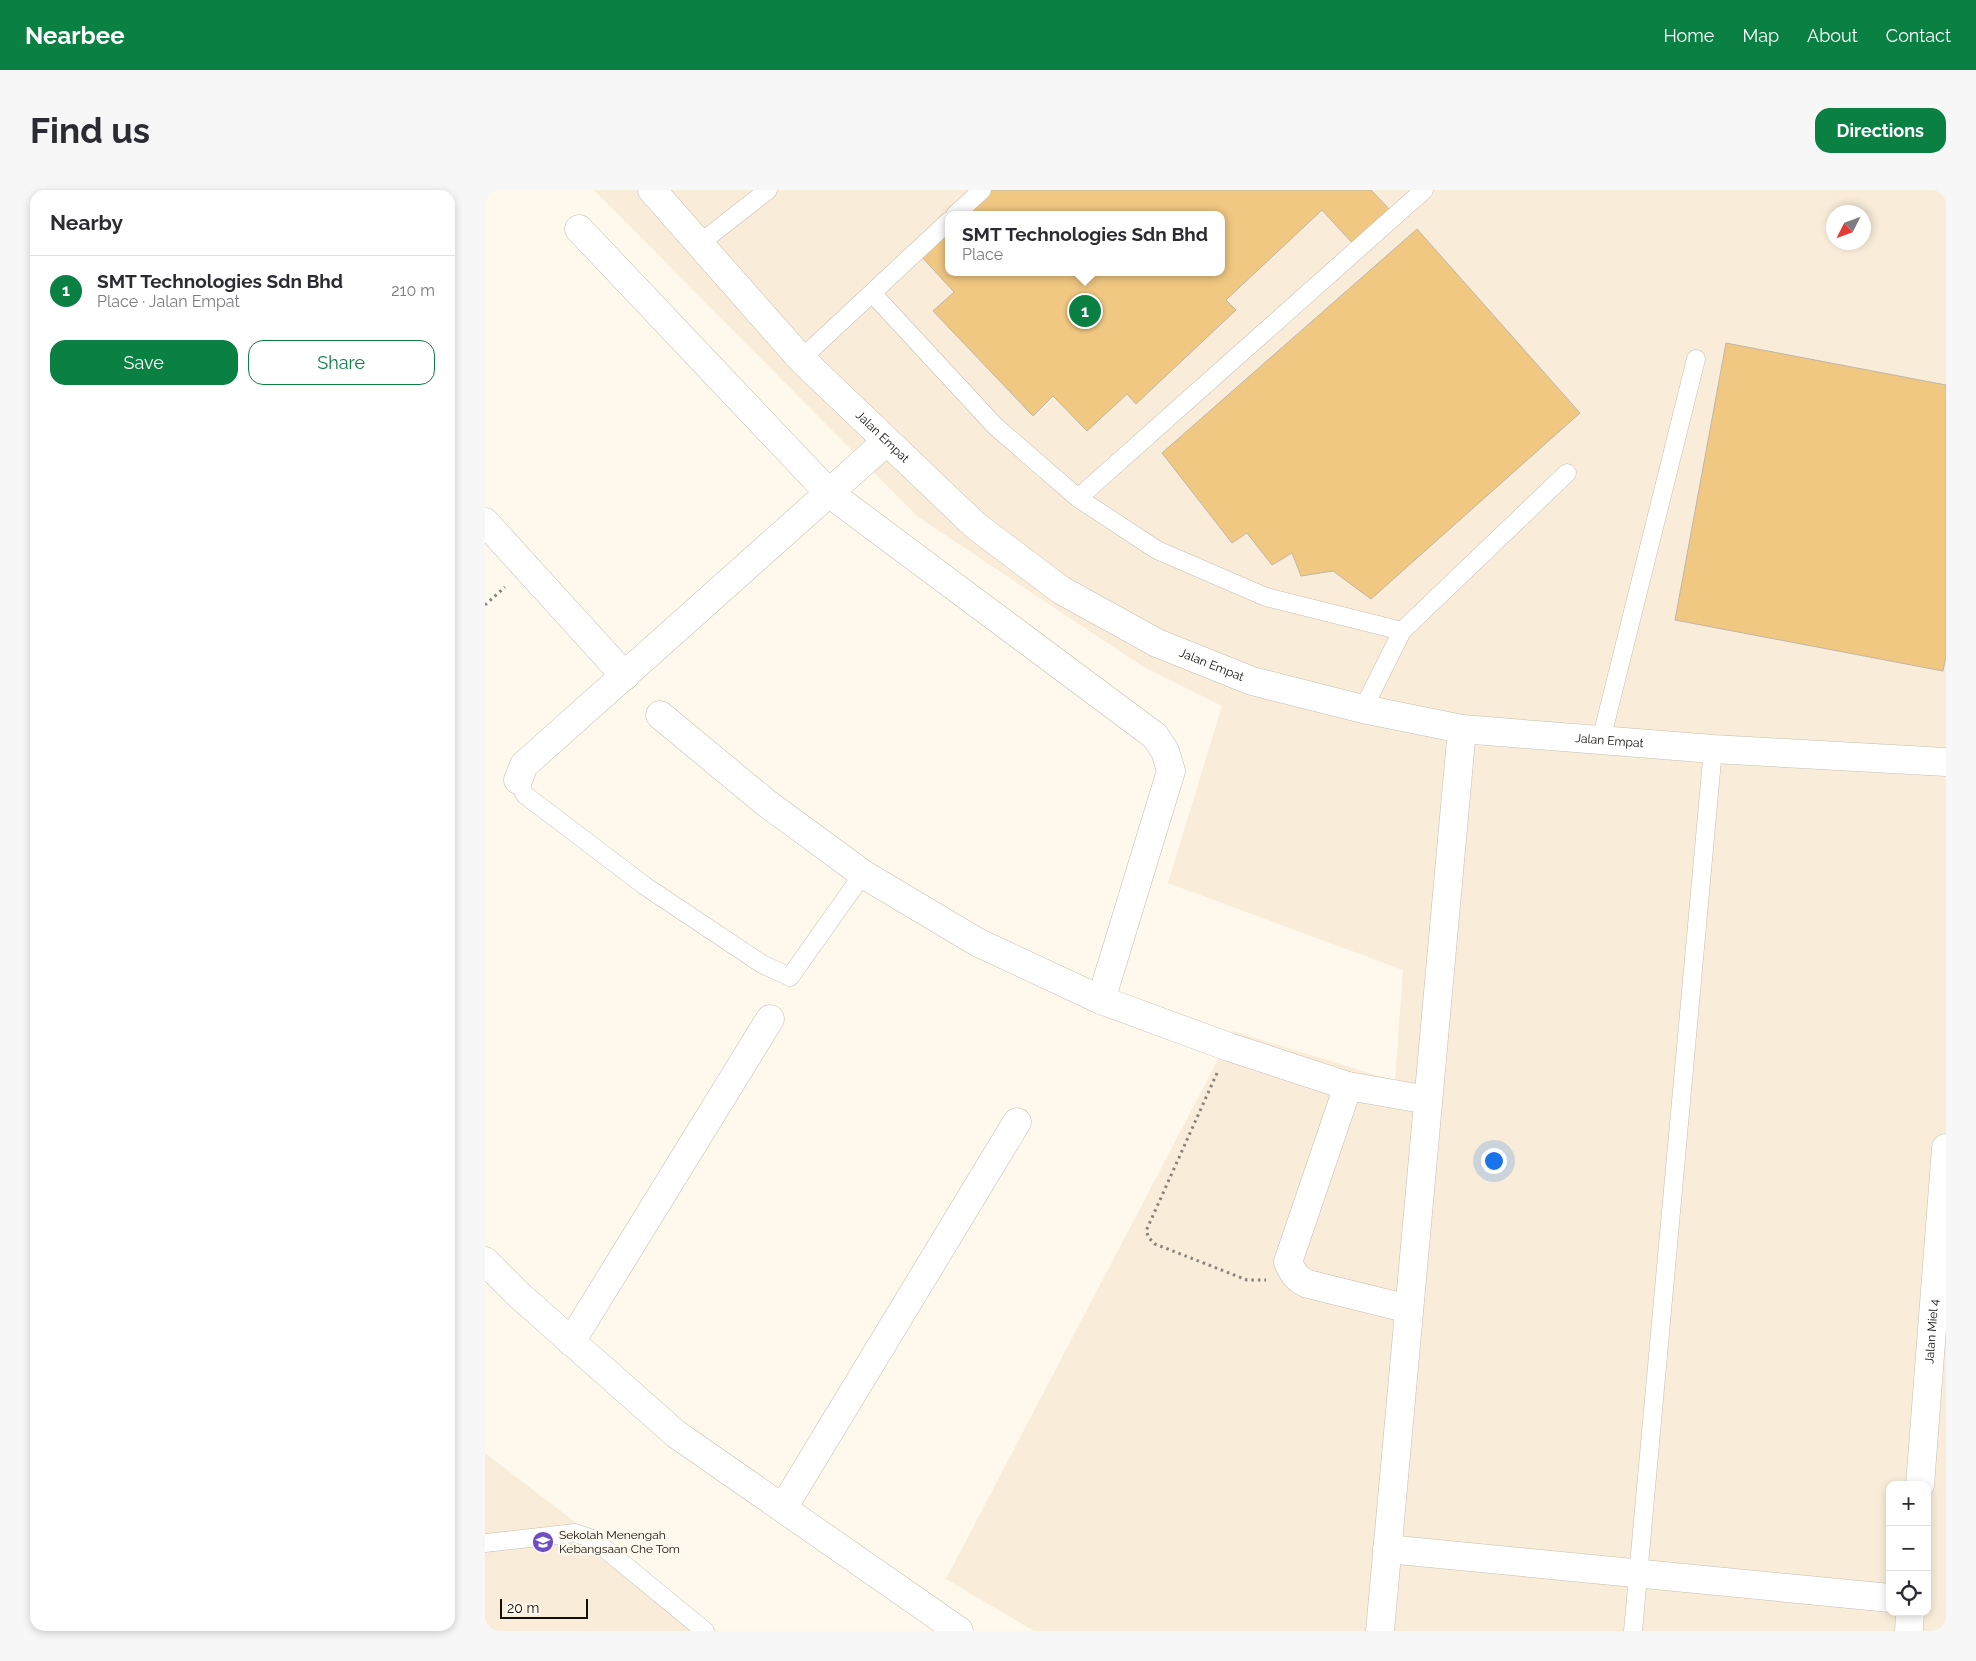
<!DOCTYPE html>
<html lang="en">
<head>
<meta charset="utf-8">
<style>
	:root { --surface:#fff; --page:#f7f7f7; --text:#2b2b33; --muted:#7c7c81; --line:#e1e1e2; --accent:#0b8043 }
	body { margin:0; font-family:Raleway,sans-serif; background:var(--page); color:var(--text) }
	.controls { position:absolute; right:15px; bottom:15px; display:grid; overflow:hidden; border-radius:10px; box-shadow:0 2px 8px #0003 }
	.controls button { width:45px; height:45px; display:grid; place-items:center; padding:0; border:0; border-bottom:1px solid var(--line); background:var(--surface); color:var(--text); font:25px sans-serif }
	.compass { position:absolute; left:1341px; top:15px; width:45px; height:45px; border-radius:50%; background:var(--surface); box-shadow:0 2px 8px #0003; rotate:228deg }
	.scale { position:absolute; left:15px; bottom:12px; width:88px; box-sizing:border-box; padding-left:5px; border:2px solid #13100c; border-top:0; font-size:14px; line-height:18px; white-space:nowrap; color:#13100c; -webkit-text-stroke:4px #fff8ed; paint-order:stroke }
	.you { position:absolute; left:1008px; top:970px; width:18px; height:18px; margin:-12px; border:4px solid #fff; border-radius:50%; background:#1a73e8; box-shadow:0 0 0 8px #1a73e833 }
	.badge { display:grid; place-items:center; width:32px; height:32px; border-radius:50%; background:var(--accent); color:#fff; font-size:16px; font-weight:700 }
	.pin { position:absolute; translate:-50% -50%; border:2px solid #fff; box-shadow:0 1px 5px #0006 }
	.popup { position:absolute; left:460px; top:21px; width:280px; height:65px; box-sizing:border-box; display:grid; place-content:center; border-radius:10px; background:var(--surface); filter:drop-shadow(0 1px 4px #0005); font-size:16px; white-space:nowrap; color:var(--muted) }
	.popup b { font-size:19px; color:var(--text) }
	.popup::after { content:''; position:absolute; left:50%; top:100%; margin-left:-10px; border:10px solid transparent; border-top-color:var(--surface) }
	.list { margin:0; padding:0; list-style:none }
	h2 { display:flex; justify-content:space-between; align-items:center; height:65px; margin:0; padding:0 20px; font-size:21px }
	h2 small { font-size:16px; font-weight:400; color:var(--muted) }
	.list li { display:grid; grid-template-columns:32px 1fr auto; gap:15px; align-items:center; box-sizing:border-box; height:70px; padding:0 20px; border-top:1px solid var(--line) }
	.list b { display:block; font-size:19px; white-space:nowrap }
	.list p { margin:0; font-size:16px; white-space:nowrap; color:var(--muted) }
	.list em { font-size:16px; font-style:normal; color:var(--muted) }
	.actions { display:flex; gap:10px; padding:15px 20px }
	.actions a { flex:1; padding:11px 0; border:1px solid var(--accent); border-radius:15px; text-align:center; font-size:18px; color:var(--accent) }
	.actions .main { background:var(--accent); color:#fff }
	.icon { flex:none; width:28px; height:28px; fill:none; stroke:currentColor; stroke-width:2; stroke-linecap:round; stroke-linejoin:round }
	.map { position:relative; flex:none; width:1461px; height:1441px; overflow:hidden; border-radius:15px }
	header { display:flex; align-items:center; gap:30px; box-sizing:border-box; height:70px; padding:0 25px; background:var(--accent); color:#fff }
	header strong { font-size:24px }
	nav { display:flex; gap:28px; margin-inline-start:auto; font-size:18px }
	.intro { display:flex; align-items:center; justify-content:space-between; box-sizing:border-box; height:120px; padding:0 30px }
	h1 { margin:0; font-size:35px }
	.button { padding:12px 22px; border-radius:15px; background:var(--accent); color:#fff; font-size:18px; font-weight:700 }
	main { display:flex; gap:30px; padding:0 30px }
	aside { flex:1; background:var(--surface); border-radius:15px; box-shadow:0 2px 8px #0003 }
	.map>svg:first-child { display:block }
	.built { fill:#f9edd9; fill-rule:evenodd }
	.building { fill:#f1c882; stroke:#beb6a9 }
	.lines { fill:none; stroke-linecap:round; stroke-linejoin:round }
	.service-casing { stroke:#c5bdb0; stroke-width:19 }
	.minor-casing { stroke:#c5bdb0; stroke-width:29 }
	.path { stroke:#87827b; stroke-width:3; stroke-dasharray:2.5 4; stroke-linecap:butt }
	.service { stroke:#fff; stroke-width:18 }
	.minor { stroke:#fff; stroke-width:28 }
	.labels { text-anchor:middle; stroke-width:4.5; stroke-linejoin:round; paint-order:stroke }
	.street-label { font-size:12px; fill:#13100c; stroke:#fff8ed }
	.poi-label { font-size:12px; fill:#13100c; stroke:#fff8ed; text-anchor:start }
</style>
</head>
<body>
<header>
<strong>Nearbee</strong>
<nav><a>Home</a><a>Map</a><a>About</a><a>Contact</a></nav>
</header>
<div class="intro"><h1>Find us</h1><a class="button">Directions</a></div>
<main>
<aside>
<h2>Nearby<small></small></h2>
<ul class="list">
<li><span class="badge">1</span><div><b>SMT Technologies Sdn Bhd</b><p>Place · Jalan Empat</p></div><em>210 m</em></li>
</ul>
<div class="actions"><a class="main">Save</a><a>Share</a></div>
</aside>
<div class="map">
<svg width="1461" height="1441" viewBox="0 0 1461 1441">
	<rect width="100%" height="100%" fill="#fff8ed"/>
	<path class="built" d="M109,0h1352v1441h-912l-88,-52 287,-548 162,50 8,-111 -235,-87 54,-177 -80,-40 -224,-149zM1348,22h30v30h-30zM464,25h272v57h-272zM1405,1295h37v127h-37z
		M0,1263l232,178h-232z"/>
	<path class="building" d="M504,0h382l21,22 -37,34 -33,-36 -96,90 10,10 -100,94 -9,-10 -40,37 -34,-35 -20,20 -100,-105 21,-19 -34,-37 29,-27v44h272v-57h-258z
		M932,39l163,184 -209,186 -38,-28 -32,5 -9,-23 -20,12 -25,-32 -15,10 -70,-90z
		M1241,153l220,42v271l-3,15 -268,-51z"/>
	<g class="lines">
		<g class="service-casing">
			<path id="service" d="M470,25l27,-25
				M214,54l69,-54
				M387,103l123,133 83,72 79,52 109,47 136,34
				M316,169l148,-138
				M593,308l346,-308
				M878,519l39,-78 165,-158
				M1116,550l95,-381
				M33,590l7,15 120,91 117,78 28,13 73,-103
				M0,1353l90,-10 18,6 112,92
				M1148,1441l80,-882"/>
		</g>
		<g class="minor-casing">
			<g id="minor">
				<path id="s1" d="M167,0l149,169 175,167 85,64 96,53 95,38 111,28 99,20 251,20 233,13"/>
				<path d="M94,39l250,264 326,243 10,15 6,20 -70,229"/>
				<path d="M0,332l140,154"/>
				<path d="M175,525l105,87 98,72 114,68 124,58 128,47 119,39 80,14"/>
				<path d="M33,590l6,-15 363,-324"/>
				<path d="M863,896l-60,176c5,11 9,18 20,22l101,25"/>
				<path d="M0,1071l34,34 157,139 283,197"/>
				<path d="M86,1152l199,-323"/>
				<path id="s2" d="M1435,1295l26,-337"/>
				<path d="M298,1318l234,-386"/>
				<path d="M902,1359l503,49"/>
				<path d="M895,1441l82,-902"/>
				<path d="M1424,1441l1,-19"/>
			</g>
		</g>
		<path class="path" d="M0,415l20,-18
			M732,883l-71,158 3,7 6,6 92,36h19"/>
		<use href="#service" class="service"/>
		<use href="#minor" class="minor"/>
	</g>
	<defs>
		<g id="school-disc" transform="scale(1.125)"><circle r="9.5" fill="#6c4fc8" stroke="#fff8ed"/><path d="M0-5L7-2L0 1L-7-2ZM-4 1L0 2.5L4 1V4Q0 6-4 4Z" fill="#fff"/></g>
	</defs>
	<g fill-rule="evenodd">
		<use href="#school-disc" x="58" y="1352"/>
	</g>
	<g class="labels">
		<g class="street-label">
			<text dy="4" stroke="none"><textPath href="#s1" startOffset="338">Jalan Empat</textPath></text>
			<text dy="4" stroke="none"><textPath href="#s1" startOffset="742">Jalan Empat</textPath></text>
			<text dy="4" stroke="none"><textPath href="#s1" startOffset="1149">Jalan Empat</textPath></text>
			<text dy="4" stroke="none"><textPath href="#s2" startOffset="154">Jalan Miel 4</textPath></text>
		</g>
		<g class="poi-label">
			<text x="74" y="1349">Sekolah Menengah<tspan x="74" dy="14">Kebangsaan Che Tom</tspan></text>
		</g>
	</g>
</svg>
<div class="controls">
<button>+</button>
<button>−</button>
<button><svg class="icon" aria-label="locate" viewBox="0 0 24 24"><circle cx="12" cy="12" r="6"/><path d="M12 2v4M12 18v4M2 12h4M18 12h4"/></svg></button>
</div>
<svg class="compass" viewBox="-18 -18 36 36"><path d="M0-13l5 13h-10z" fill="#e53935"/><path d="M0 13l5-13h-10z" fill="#7c7c81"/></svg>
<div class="scale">20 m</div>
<div class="you"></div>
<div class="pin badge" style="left:600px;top:121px">1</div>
<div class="popup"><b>SMT Technologies Sdn Bhd</b>Place</div>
</div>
</main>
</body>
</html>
